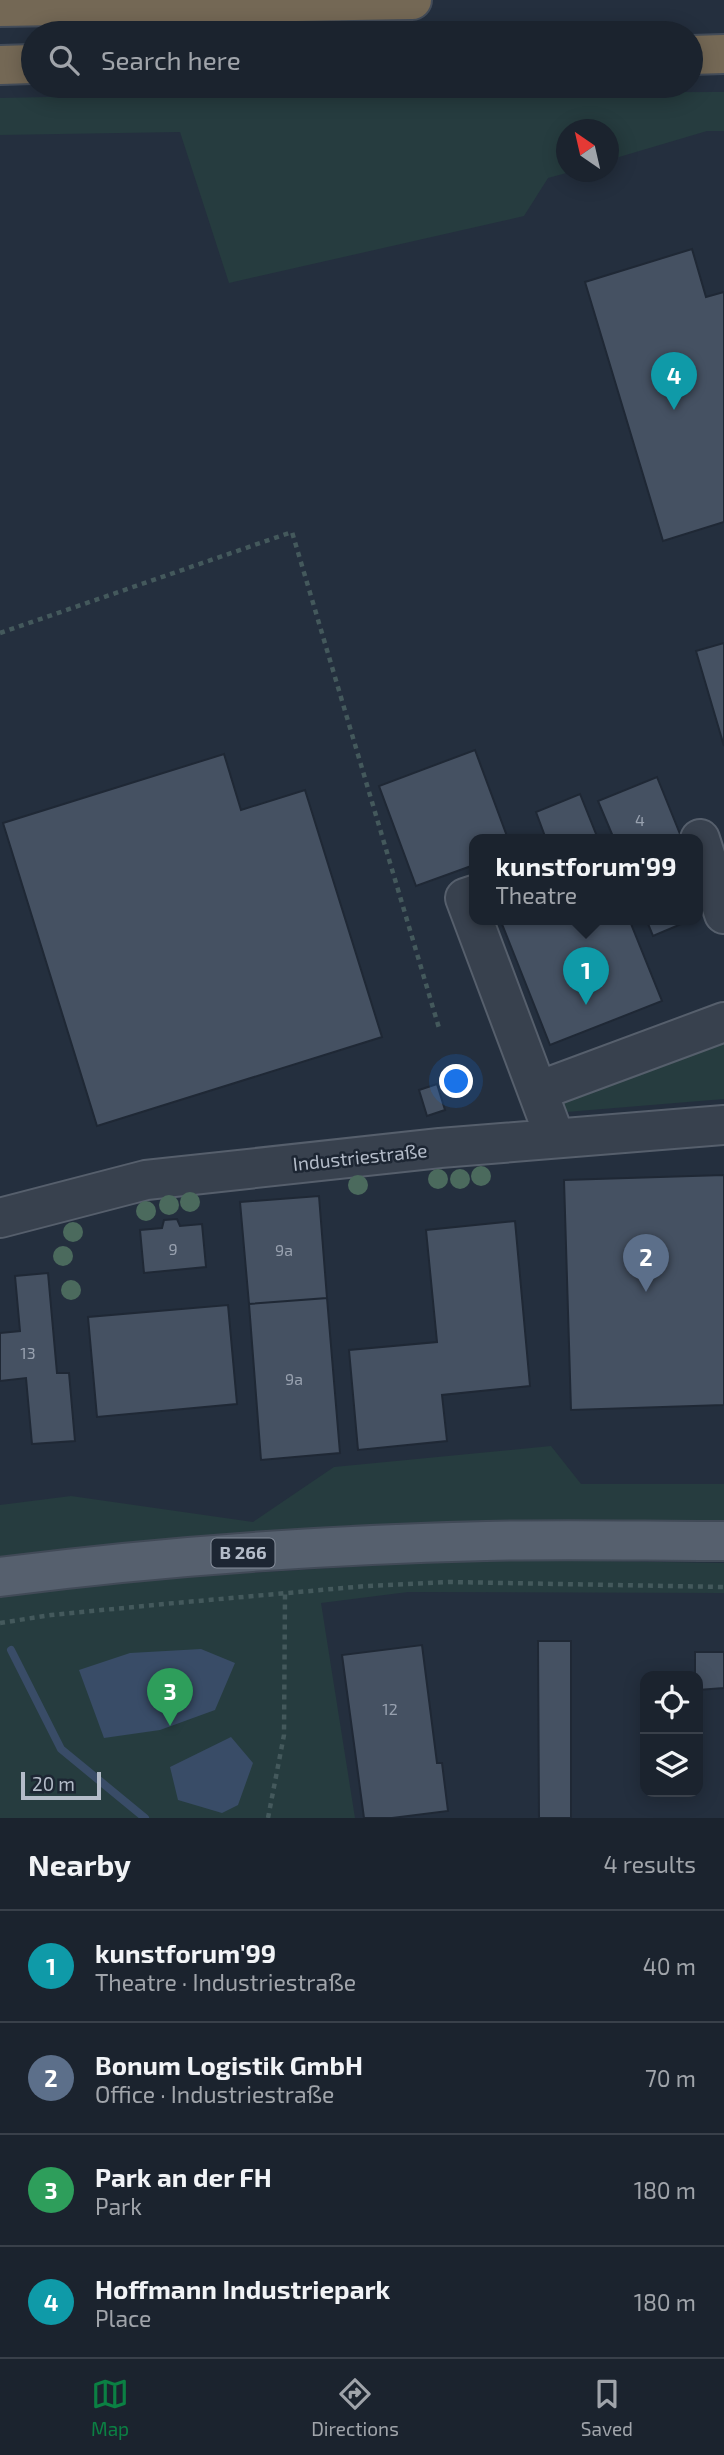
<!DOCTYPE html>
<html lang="en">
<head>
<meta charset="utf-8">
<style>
	:root { --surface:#1b232e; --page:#282f3a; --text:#f1f3f6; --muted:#a0a4aa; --line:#39404a; --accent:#0b8043 }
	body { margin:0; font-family:"Exo 2",sans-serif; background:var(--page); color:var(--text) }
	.controls { position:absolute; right:21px; bottom:21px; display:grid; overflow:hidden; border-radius:14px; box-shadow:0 4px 18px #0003 }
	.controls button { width:63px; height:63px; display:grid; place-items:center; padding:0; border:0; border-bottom:2px solid var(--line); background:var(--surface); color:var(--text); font:35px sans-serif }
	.compass { position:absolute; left:556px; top:119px; width:63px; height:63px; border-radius:50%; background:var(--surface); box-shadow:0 4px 18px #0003; rotate:326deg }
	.scale { position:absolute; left:21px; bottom:18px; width:80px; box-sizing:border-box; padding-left:7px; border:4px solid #b4bcc9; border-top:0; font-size:19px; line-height:24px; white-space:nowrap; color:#b4bcc9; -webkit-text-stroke:5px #1d2633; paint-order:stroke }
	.you { position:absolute; left:457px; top:1082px; width:24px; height:24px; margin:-18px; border:5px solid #fff; border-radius:50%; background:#1a73e8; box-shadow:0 0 0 10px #1a73e833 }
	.badge { display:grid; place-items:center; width:46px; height:46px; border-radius:50%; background:var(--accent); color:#fff; font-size:23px; font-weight:700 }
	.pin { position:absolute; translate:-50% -58px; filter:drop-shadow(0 2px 4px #0008) }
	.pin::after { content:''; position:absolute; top:37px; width:24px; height:21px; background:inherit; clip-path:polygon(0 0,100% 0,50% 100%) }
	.popup { position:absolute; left:469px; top:834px; width:234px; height:91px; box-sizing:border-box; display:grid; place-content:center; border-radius:14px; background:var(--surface); filter:drop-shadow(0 2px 5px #0005); font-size:23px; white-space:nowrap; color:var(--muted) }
	.popup b { font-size:26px; color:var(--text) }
	.popup::after { content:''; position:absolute; left:50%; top:100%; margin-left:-14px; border:14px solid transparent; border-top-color:var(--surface) }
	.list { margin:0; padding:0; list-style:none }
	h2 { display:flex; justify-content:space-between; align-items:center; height:91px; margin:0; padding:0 28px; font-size:30px }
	h2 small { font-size:23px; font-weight:400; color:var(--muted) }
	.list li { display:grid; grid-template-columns:46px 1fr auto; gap:21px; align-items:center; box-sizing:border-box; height:112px; padding:0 28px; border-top:2px solid var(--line) }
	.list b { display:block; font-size:26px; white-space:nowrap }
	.list p { margin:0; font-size:23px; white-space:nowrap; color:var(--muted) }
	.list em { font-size:23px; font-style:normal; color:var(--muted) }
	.icon { flex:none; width:38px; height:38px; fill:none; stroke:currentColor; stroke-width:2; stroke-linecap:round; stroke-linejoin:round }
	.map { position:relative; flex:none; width:724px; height:1818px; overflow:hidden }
	.search { position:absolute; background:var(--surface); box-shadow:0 4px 18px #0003; left:21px; right:21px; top:21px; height:77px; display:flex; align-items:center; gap:18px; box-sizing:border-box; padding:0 24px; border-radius:38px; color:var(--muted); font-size:26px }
	.sheet { height:539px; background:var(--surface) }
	nav { display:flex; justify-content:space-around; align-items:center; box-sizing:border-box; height:98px; border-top:2px solid var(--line); background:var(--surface); font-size:19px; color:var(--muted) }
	nav a { display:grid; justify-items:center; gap:4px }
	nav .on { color:var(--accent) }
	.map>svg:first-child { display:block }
	.green { fill:#263c3f }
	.water { fill:#394c67 }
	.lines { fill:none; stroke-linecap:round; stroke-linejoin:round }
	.stream { stroke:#394c67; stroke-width:8 }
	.building { fill:#455162; stroke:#1f2835; stroke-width:2 }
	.minor-casing { stroke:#565f6c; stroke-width:42 }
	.major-casing { stroke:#414a57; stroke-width:42 }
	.highway-casing { stroke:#434c59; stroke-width:42 }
	.path { stroke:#44595c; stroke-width:4.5; stroke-dasharray:5 5; stroke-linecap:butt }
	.minor { stroke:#38414e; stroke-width:38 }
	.major { stroke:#56606e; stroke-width:38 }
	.highway { stroke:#746855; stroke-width:38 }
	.tree { fill:#4b6a5d }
	.labels { text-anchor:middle; stroke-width:5; stroke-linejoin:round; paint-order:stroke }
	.number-label { font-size:16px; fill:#98a1af }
	.shield { fill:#1d2633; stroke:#878f9c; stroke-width:2 }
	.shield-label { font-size:18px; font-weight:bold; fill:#b4bcc9 }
	.street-label { font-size:19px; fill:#b4bcc9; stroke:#1d2633 }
</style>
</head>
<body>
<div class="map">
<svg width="724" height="1818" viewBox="0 0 724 1818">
	<rect width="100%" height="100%" fill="#242f3e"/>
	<path class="green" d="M724,92v39h-17l-98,29 -1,-30h-42v42h4l-22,6 -24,38 -295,67 -49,-151 -180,3v-37l237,-5z
		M724,1029v70l-158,13 -4,-10z
		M551,1446l30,38h143v36l-238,2 -486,42v-59l71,-9 182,26 81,-55z
		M482,1559l242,4v30l-316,-1 -87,11 34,215h-355v-221l98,-15z"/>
	<path class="water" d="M201,1649l34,14 -20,47 -55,20 -56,8 -25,-68 51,-17z
		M231,1737l22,26 -15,42 -16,8 -44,-13 -8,-33z"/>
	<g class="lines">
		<path class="stream" d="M11,1650l50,99 84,69"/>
	</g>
	<path class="building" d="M692,249l14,48 18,-5v230l-61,19 -78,-259z
		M724,643v103l-28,-95z
		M475,750l33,89h-34v26l-58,21 -37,-100z
		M224,754l17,56 64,-20 77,247 -285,89 -94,-303z
		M657,777l25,62h-68l-16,-38z
		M580,794l18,45h-52l-10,-27z
		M500,919h129l33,82 -112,44z
		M646,919h47l-40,17z
		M437,1084l8,26 -18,6 -8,-26z
		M724,1175v230l-153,5 -7,-230z
		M319,1196l8,102 -78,6 -9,-102z
		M177,1219l3,7 22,-2 4,43 -62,6 -4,-43 22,-2 2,-8z
		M515,1221l15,165 -88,9 5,46 -89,9 -9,-100 88,-8 -11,-112z
		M48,1273l9,100h12l6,68 -43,3 -6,-66 -26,3v-48l20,-2 -5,-55z
		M327,1298l13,155 -79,7 -12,-156z
		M228,1305l9,99 -140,13 -9,-100z
		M538,1641h33v177h-32z
		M422,1645l15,118h5l6,48 -56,7h-28l-22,-163z
		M695,1652h29v36l-26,2v-14h-3z"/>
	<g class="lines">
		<g class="minor-casing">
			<path id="minor" d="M700,839l24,75
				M474,895l-9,3 90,240
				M538,1091l186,-69
				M0,1218l146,-38 294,-32 284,-23"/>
		</g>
		<g class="major-casing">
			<path id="major" d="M0,1577c161,-21 323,-32 486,-36 79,-2 159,0 238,0"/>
		</g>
		<g class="highway-casing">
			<path id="highway" d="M0,7l412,-7
				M691,55l33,-1
				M0,65l33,-1"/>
		</g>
		<path class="path" d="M0,633l292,-101 147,496
			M0,1623l51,-8 124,-12 191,-17 83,-4 275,5
			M268,1818l16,-83 1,-141"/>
		<use href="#minor" class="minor"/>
		<use href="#major" class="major"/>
		<use href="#highway" class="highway"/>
	</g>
	<g class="tree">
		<circle cx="481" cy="1176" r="10"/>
		<circle cx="438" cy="1179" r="10"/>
		<circle cx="460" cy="1179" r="10"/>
		<circle cx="358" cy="1185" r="10"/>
		<circle cx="190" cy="1202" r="10"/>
		<circle cx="169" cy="1205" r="10"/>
		<circle cx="146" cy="1211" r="10"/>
		<circle cx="73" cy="1232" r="10"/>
		<circle cx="63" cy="1256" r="10"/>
		<circle cx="71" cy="1290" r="10"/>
	</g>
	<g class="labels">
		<g class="number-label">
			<text x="640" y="826">4</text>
			<text x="173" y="1255">9</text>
			<text x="284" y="1256">9a</text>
			<text x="28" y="1359">13</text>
			<text x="294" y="1385">9a</text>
			<text x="390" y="1715">12</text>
		</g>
		<rect class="shield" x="211.5" y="1538.5" width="63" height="29" rx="5"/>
		<g class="shield-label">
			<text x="243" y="1559">B 266</text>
		</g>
		<g class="street-label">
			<text transform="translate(360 1157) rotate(-6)" y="7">Industriestraße</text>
		</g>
	</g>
</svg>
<div class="controls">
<button><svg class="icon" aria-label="locate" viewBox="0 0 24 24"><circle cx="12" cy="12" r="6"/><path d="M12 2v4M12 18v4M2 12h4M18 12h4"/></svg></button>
<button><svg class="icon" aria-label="layers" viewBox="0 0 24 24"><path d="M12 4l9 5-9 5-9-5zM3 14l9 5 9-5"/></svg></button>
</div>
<svg class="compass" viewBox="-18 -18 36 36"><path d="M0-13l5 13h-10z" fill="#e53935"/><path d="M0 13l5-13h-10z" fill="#a0a4aa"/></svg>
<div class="scale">20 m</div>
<div class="you"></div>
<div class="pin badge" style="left:586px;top:1005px;background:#0f9aa8">1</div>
<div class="popup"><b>kunstforum'99</b>Theatre</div>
<div class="pin badge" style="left:646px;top:1292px;background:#5c6f8a">2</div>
<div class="pin badge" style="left:170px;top:1726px;background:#2e9e5b">3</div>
<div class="pin badge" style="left:674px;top:410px;background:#0f9aa8">4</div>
<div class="search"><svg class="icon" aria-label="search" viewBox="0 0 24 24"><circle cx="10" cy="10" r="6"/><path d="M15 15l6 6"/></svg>Search here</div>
</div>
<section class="sheet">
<h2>Nearby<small>4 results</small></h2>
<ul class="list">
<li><span class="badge" style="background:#0f9aa8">1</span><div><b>kunstforum'99</b><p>Theatre · Industriestraße</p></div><em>40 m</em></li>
<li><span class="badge" style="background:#5c6f8a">2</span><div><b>Bonum Logistik GmbH</b><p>Office · Industriestraße</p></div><em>70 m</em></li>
<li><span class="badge" style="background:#2e9e5b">3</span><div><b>Park an der FH</b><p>Park</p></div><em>180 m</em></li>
<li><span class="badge" style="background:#0f9aa8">4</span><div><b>Hoffmann Industriepark</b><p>Place</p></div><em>180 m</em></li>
</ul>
</section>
<nav>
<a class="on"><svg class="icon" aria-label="map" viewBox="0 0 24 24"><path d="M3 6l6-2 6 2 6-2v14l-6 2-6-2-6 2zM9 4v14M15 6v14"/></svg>Map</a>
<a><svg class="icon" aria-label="directions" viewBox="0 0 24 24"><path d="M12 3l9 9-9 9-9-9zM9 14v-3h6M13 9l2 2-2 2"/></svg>Directions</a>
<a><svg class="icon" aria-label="saved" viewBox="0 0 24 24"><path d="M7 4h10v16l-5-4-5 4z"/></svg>Saved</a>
</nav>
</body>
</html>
